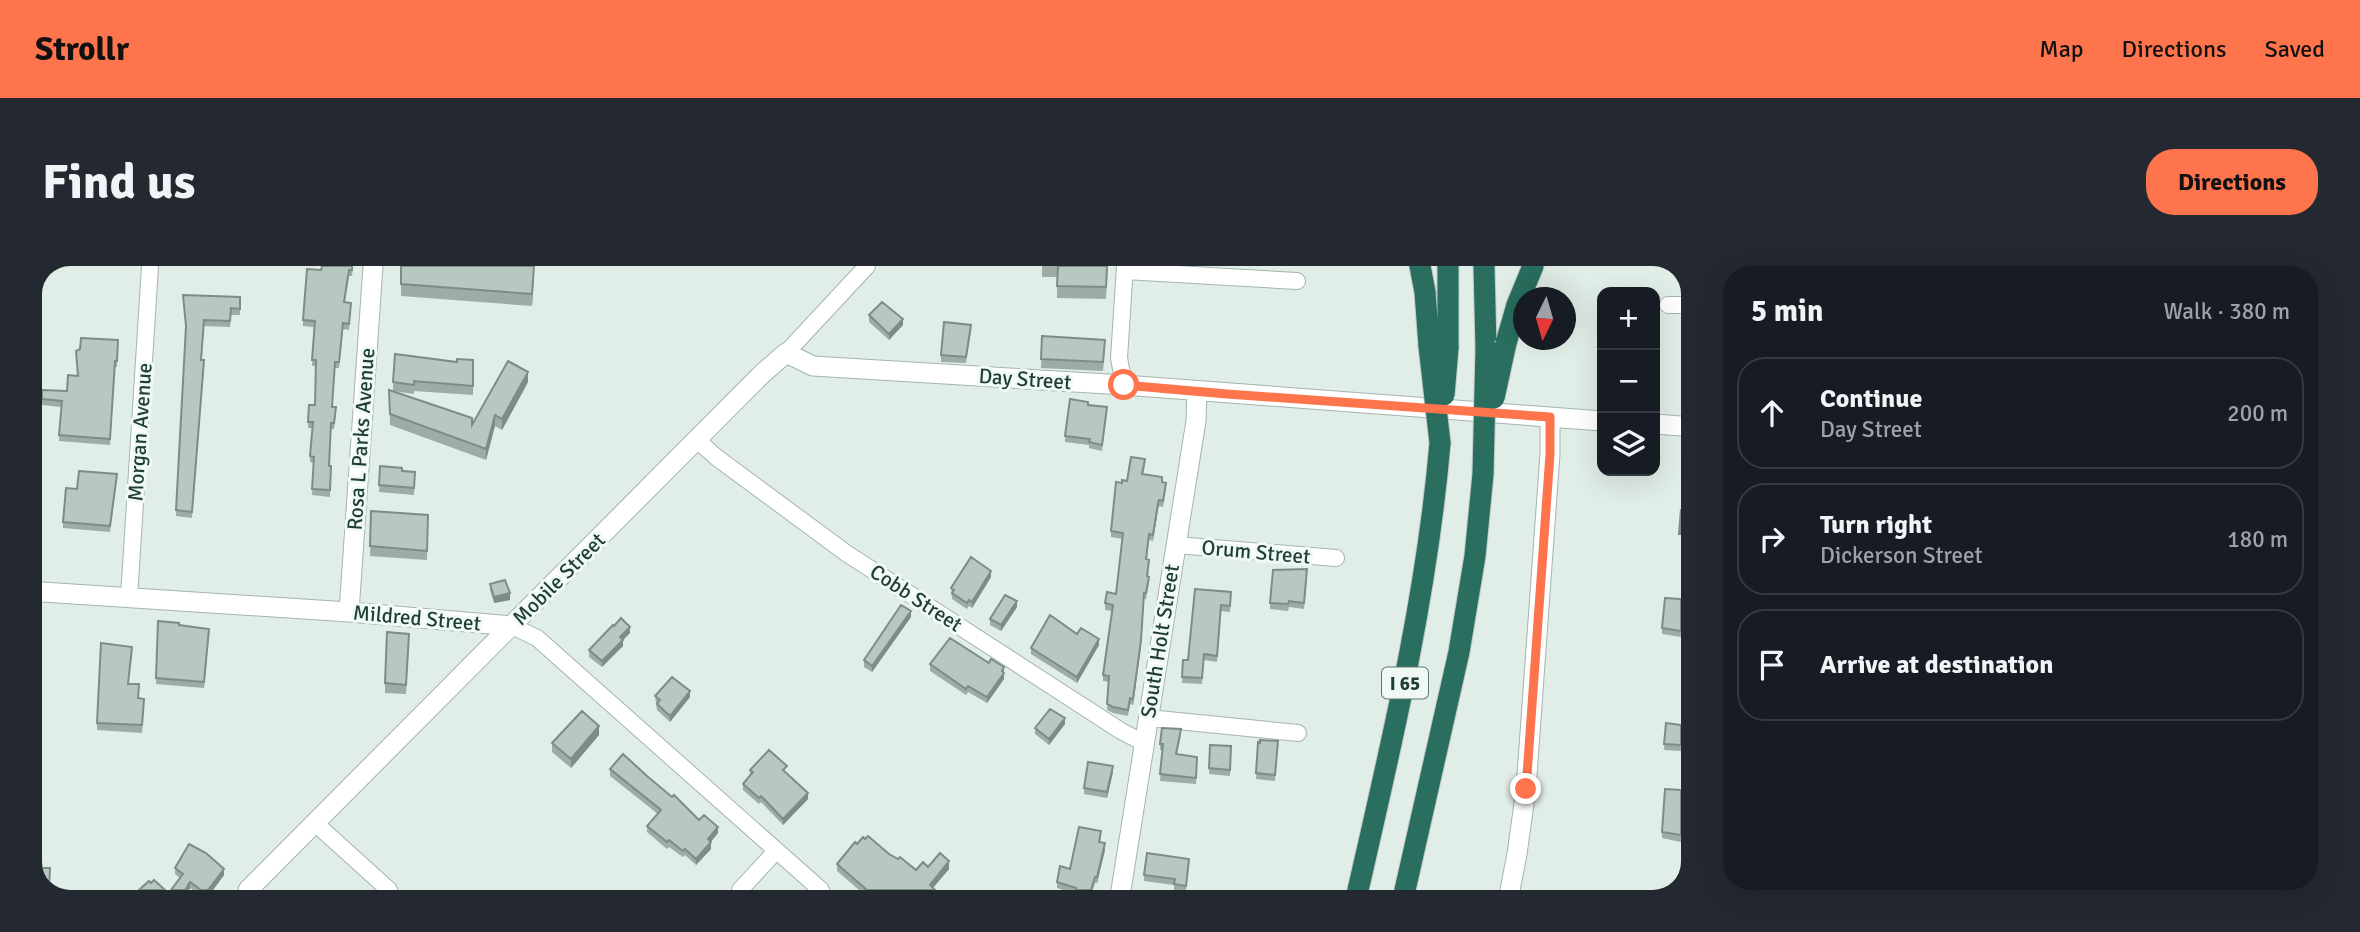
<!DOCTYPE html>
<html lang="en">
<head>
<meta charset="utf-8">
<style>
	:root { --surface:#171b24; --page:#242831; --text:#f1f3f6; --muted:#9ea1a6; --line:#363941; --accent:#fe744d }
	body { margin:0; font-family:Signika,sans-serif; background:var(--page); color:var(--text) }
	.controls { position:absolute; right:21px; top:21px; display:grid; overflow:hidden; border-radius:14px; box-shadow:0 7px 28px #0002 }
	.controls button { width:63px; height:63px; display:grid; place-items:center; padding:0; border:0; border-bottom:2px solid var(--line); background:var(--surface); color:var(--text); font:35px sans-serif }
	.compass { position:absolute; left:1471px; top:21px; width:63px; height:63px; border-radius:50%; background:var(--surface); box-shadow:0 7px 28px #0002; rotate:185deg }
	.stop { position:absolute; width:21px; height:21px; margin:-16px; border:5px solid #fe744d; border-radius:50%; background:#fff }
	.stop.end { background:#fe744d; border-color:#fff; box-shadow:0 2px 7px #0008 }
	.list { margin:0; padding:0; list-style:none }
	h2 { display:flex; justify-content:space-between; align-items:center; height:91px; margin:0; padding:0 28px; font-size:30px }
	h2 small { font-size:23px; font-weight:400; color:var(--muted) }
	.list li { display:grid; grid-template-columns:46px 1fr auto; gap:21px; align-items:center; box-sizing:border-box; height:112px; margin:0 14px 14px; padding:0 14px; border:2px solid var(--line); border-radius:28px }
	.list b { display:block; font-size:26px; white-space:nowrap }
	.list p { margin:0; font-size:23px; white-space:nowrap; color:var(--muted) }
	.list em { font-size:23px; font-style:normal; color:var(--muted) }
	.icon { flex:none; width:38px; height:38px; fill:none; stroke:currentColor; stroke-width:2; stroke-linecap:round; stroke-linejoin:round }
	.map { position:relative; flex:none; width:1639px; height:624px; overflow:hidden; border-radius:28px }
	header { display:flex; align-items:center; gap:42px; box-sizing:border-box; height:98px; padding:0 35px; background:var(--accent); color:#111 }
	header strong { font-size:33px }
	nav { display:flex; gap:38px; margin-inline-start:auto; font-size:24px }
	.intro { display:flex; align-items:center; justify-content:space-between; box-sizing:border-box; height:168px; padding:0 42px }
	h1 { margin:0; font-size:49px }
	.button { padding:18px 32px; border-radius:28px; background:var(--accent); color:#111; font-size:24px; font-weight:700 }
	main { display:flex; gap:42px; padding:0 42px }
	aside { flex:1; background:var(--surface); border-radius:28px; box-shadow:0 7px 28px #0002 }
	.map>svg:first-child { display:block }
	.lines { fill:none; stroke-linecap:round; stroke-linejoin:round }
	.minor-casing { stroke:#a3b5ae; stroke-width:18 }
	.tertiary-casing { stroke:#a3b5ae; stroke-width:21 }
	.motorway-casing { stroke:#c0c9c7; stroke-width:23 }
	.minor { stroke:#fff; stroke-width:16 }
	.tertiary { stroke:#fff; stroke-width:19 }
	.motorway { stroke:#296e5e; stroke-width:21 }
	.motorway-bridge-casing { stroke:#c0c9c7; stroke-width:23; stroke-linecap:butt }
	.motorway-bridge { stroke:#296e5e; stroke-width:21 }
	.wall { fill:#9daca5 }
	.shaded-wall { fill:#7f8c86 }
	.building { fill:#b6c8c0; stroke:#7f8c86; stroke-width:2 }
	.route { stroke:#fe744d; stroke-width:9 }
	.labels { text-anchor:middle; stroke-width:6; stroke-linejoin:round; paint-order:stroke }
	.shield { fill:#f1f9f5; stroke:#5e776f; stroke-width:2 }
	.shield-label { font-size:19px; font-weight:bold; fill:#1f3f36 }
	.street-label { font-size:21px; fill:#1f3f36; stroke:#f1f9f5 }
</style>
</head>
<body>
<header>
<strong>Strollr</strong>
<nav><a>Map</a><a>Directions</a><a>Saved</a></nav>
</header>
<div class="intro"><h1>Find us</h1><a class="button">Directions</a></div>
<main>
<div class="map">
<svg width="1639" height="624" viewBox="0 0 1639 624">
	<rect width="100%" height="100%" fill="#e1ede7"/>
	<g class="lines">
		<g class="minor-casing">
			<path id="minor" d="M1083,5l172,10
				M1626,39h13
				M744,87l81,-87
				M1082,119l-5,-27 6,-92
				M655,174l19,17 130,96 275,178 23,12
				M1134,279l160,13
				M87,332l21,-332
				M470,360l25,12 284,252
				M1106,452l150,15
				M273,557l74,67
				M698,624l35,-38"/>
		</g>
		<g class="tertiary-casing">
			<path id="tertiary" d="M1613,158l26,2
				M0,326l307,20 163,14
				M307,346l24,-346
				M206,624l515,-517 23,-20 27,13 311,19 478,36
				M1079,624l75,-469 1,-30
				M1468,624l7,-36 9,-65 24,-335v-37"/>
		</g>
		<g class="motorway-casing">
			<path id="motorway" d="M1378,0l5,26 4,54
				M1442,0l2,82
				M1464,77l11,-38 16,-39
				M1406,82v-82
				M1316,624c34,-148 69,-295 82,-447
				M1363,624l54,-238 16,-96 8,-82"/>
		</g>
		<use href="#minor" class="minor"/>
		<use href="#tertiary" class="tertiary"/>
		<use href="#motorway" class="motorway"/>
		<g class="motorway-bridge-casing">
			<path id="motorway-bridge" d="M1387,80l11,97
				M1402,129l4,-47
				M1452,132l12,-55
				M1441,208l3,-126"/>
		</g>
		<use href="#motorway-bridge" class="motorway-bridge"/>
	</g>
	<path class="wall" d="M280,0h31l-1,10h-3l-4,26 6,1 -2,27 -6,-1 -4,39h-4l-3,39 4,6 -2,16h-3l-2,37h2l-1,31 -18,-2 2,-32 -4,-1v-6l3,-28h-5v-6l7,-17 1,-39h-4l2,-39 -11,-1v-6l18,-50z
		M359,0l133,9 -2,31 -131,-10z
		M1000,0h66l-2,33 -49,-1v-21h-15z
		M141,29l57,14v6h-9l-1,12 -26,-1 -3,34 3,6 -12,152 -16,-2 10,-186z
		M827,49l34,10 -14,15 -20,-18z
		M929,65l-5,32 -25,-1v-7z
		M1000,70l63,13 -2,22 -62,-3z
		M76,74l-1,27h-2l-5,78 -51,-4 2,-34 -19,-2v-15l25,1 10,-15z
		M431,94v35l-59,-4v3l-21,-3v-9l64,-20z
		M486,116l-26,48 -7,-4 -9,34 -96,-35 -1,-35 83,35z
		M1046,139l19,8 -5,38 -13,-3v-3l-24,-3v-6z
		M1103,199l-2,10 19,7 4,7 -3,18 -4,-1 -1,3 -5,32 -4,-1 -2,19 2,7 -1,11 1,6 -3,16h-2l-3,47 -8,59 -3,-1 -2,12 -15,-3 -6,-3 2,-28 -6,-1v-6l9,-64 -7,-1v-7l11,-9 7,-55 -12,-2v-6l16,-50z
		M338,200l35,6 -1,23 -35,-3z
		M75,214l-7,52 -47,-4v-6l14,-33z
		M329,245l57,4 -1,45 -57,-4z
		M1265,309l-3,34 -15,-2 -1,4 -18,-2v-6z
		M949,311l-19,31 -3,-2 -2,3 -15,-10 -1,-11z
		M448,318l20,16 -16,3 -4,-13z
		M1153,323l36,3 -1,20 -9,-1 -4,51 -13,-2 -2,24 -20,-1 1,-23h5z
		M1639,333v38l-19,-3v-6z
		M975,341l-16,24 -11,-6v-6z
		M869,351l-39,55 -8,-5v-7z
		M116,355l21,4 30,10 -5,53 -48,-4z
		M588,367l-7,7v6l-21,21 -13,-10v-7z
		M1035,368l22,11 -22,38 -46,-29v-6z
		M367,377l-3,51 -21,-1v-10z
		M90,389l-4,29 16,22 -2,27 -45,-3v-7z
		M947,397l15,4v12l-17,24 -19,-11 -2,3 -36,-24v-7z
		M613,430l35,1 -20,25 -13,-12z
		M1624,457l15,2v26l-17,-1z
		M1023,458l-16,21 -14,-11v-6z
		M557,469l-28,33 -19,-16v-9z
		M1139,469l-4,19 20,3 -1,27 -36,-3 3,-31h-3v-6z
		M1216,476l20,5 -3,34 -19,-2z
		M1168,479l21,1 -1,30 -21,-2z
		M568,503l37,7 52,44 19,13 -7,9v7l-15,16 -11,-10 -2,2 -14,-10 -2,2 -20,-17v-6l11,-12 -48,-38z
		M708,504l37,2 -1,1 22,26 -25,26 -22,-23 -2,2 -16,-14v-6l7,-8z
		M1071,506l-6,26 -23,-4v-6z
		M1639,524v52l-19,-4v-6z
		M1059,571l-1,5 5,8 -8,33h-2l-2,7h-30l-6,-2v-6z
		M815,578l32,10 27,16 12,-3 21,2 -16,19 2,2h-76l-22,-19v-7z
		M1147,599l-3,25h-12v-5l-30,-4v-6z
		M133,602l49,7 -11,15h-20l-3,-2 -1,2h-18l9,-12 -5,-4z"/>
	<path class="shaded-wall" d="M492,0v9l-2,31v-12z
		M861,53v6l-14,15v-6z
		M486,106v10l-26,48v-11z
		M453,149v11l-9,34v-11z
		M1117,234v6l-1,3 -5,32 5,-38z
		M949,305v6l-19,31v-6z
		M468,327v7l-16,3v-6z
		M1102,333l-3,47 -8,59v-6z
		M975,335v6l-16,24v-6z
		M869,345v6l-39,55v-6z
		M588,361v6l-7,7v6l-21,21v-6l18,-24z
		M1057,373v6l-22,38v-6z
		M962,401v12l-17,24v-6z
		M648,425v6l-20,25v-6z
		M1023,452v6l-16,21v-6z
		M557,460v9l-28,33v-9z
		M1071,500v6l-6,26v-6z
		M766,527v6l-25,26v-6z
		M676,561v6l-10,12v-6z
		M669,576v7l-15,16v-6z
		M1063,577v7l-8,33v-6z
		M907,595v8l-18,21 -1,-5z
		M182,603v6l-11,15h-5z
		M148,616v6l-1,2h-4z"/>
	<path class="building" d="M280,0h30v4h-3l-5,32 7,1 -2,21 -6,-1 -4,39h-4l-3,45h4l-2,16h-3l-2,43h2l-1,24 -18,-1 2,-32 -4,-1 3,-34h-5l1,-17h6l1,-45h-4l3,-39 -12,-1 4,-51 14,1z
		M359,0h133l-2,28 -131,-10z
		M1016,0h49l-1,21 -49,-1z
		M141,29l57,2v12l-9,-1 -1,13 -26,-1 -3,40h3l-12,152 -16,-2 10,-184z
		M840,36l21,17 -14,15 -20,-19z
		M902,56l27,3 -5,32 -25,-2z
		M1000,70l63,4 -2,22 -62,-3z
		M39,72l37,2 -1,21h-2l-5,78 -51,-4 3,-34 -20,-2v-9l25,1 1,-16 10,1 -2,-25 4,-2z
		M353,88l62,8v-3l16,1v26l-59,-5v4l-21,-3z
		M466,95l20,11 -26,47 -7,-4 -9,34 -96,-35 -1,-24 83,28v7z
		M1028,133l18,3v3l19,2 -5,38 -13,-3 1,-3 -25,-3z
		M1089,191l14,2 -3,15 20,3v5l4,1 -3,18 -4,-1 -1,3 -5,32 -4,-1 -3,25 3,1 -2,16 2,1 -3,16h-2l-3,47 -8,59 -3,-1 -2,12 -15,-3 -6,-3 2,-28 -6,-1 10,-70 -8,-2 2,-11 9,2 7,-61 -12,-2 5,-49 6,1v-3l5,1z
		M338,200l22,2v3l13,1 -1,16 -35,-3z
		M37,205l38,3 -7,52 -47,-4 3,-34 11,1z
		M1639,243v25h-2z
		M329,245l57,4 -1,36 -57,-5z
		M929,291l20,14 -19,31 -3,-2 -2,3 -15,-10 2,-3 -3,-2z
		M1265,303l-3,34 -15,-2 -1,3 -18,-1 3,-33z
		M463,314l5,13 -16,4 -4,-13z
		M1153,323l36,3 -1,14 -9,-1 -4,51 -13,-2 -2,24 -20,-1 1,-17h5z
		M963,329l12,6 -16,24 -11,-6z
		M1623,332l16,1v32l-19,-3z
		M859,339l10,6 -39,55 -8,-6z
		M1008,349l27,19 4,-6 18,11 -22,38 -46,-29z
		M579,352l9,9 -10,10 3,3 -21,21 -13,-11 24,-25 1,1z
		M116,355l21,2v2l30,4 -5,53 -48,-4z
		M345,366l22,2 -3,51 -21,-2z
		M908,372l39,25 2,-4 13,8 -2,4 2,2 -17,24 -19,-11 -2,3 -36,-25z
		M59,377l31,4 -4,37h11l-1,14 6,1 -2,26 -45,-2z
		M630,411l18,14 -20,25 -13,-12 3,-4 -5,-4z
		M1008,443l15,9 -16,21 -14,-11z
		M540,445l17,15 -28,33 -19,-16z
		M1624,457l15,2v20l-17,-1z
		M1120,462l19,1 -5,25 21,3 -1,21 -36,-4 3,-30h-3z
		M1218,474l18,1 -3,34 -19,-2 2,-31 2,1z
		M1168,479l21,1 -1,24 -21,-2z
		M727,484l18,16 -4,4 25,23 -25,26 -22,-23 -2,2 -16,-14 10,-12 -3,-2z
		M581,488l24,22 25,21 2,-2 25,25 5,-5 14,12 -10,12 3,3 -15,17 -11,-10 -2,2 -14,-11 -2,2 -20,-16 14,-16 -51,-41z
		M1046,496l25,4 -6,26 -23,-4z
		M1623,523l16,1v45l-19,-3z
		M1037,561l22,4 -2,11 6,1 -8,34h-2l-4,13h-15v-2l-19,-6 3,-16 10,3z
		M826,570l21,18 9,5 2,-2 16,13 7,-8 5,5 12,-14 9,8 -19,24 5,5h-68l-30,-26 18,-22 2,2 6,-7 2,2z
		M147,578l17,9 18,16 -16,21h-7l-11,-8 -5,8h-14l12,-16 -8,-6z
		M1105,587l42,6 -3,27 -12,-2 1,-5 -31,-4z
		M0,602h8l-1,21h-4v1h-3z
		M112,614l11,10h-26l10,-9 2,2z"/>
	<g class="lines">
		<path class="route" d="M1082,119l103,9 323,23v37l-24,335"/>
	</g>
	<g class="labels">
		<rect class="shield" x="1340" y="401.5" width="46" height="31" rx="5"/>
		<g class="shield-label">
			<text x="1363" y="424">I 65</text>
		</g>
		<g class="street-label">
			<text transform="translate(983 113) rotate(4)" y="7">Day Street</text>
			<text transform="translate(98 166) rotate(-86)" y="7">Morgan Avenue</text>
			<text transform="translate(319 173) rotate(-86)" y="7">Rosa L Parks Avenue</text>
			<text transform="translate(1214 286) rotate(5)" y="7">Orum Street</text>
			<text transform="translate(517 313) rotate(-45)" y="7">Mobile Street</text>
			<text transform="translate(874 332) rotate(33)" y="7">Cobb Street</text>
			<text transform="translate(375 352) rotate(5)" y="7">Mildred Street</text>
			<text transform="translate(1118 375) rotate(-81)" y="7">South Holt Street</text>
		</g>
	</g>
</svg>
<div class="controls">
<button>+</button>
<button>−</button>
<button><svg class="icon" aria-label="layers" viewBox="0 0 24 24"><path d="M12 4l9 5-9 5-9-5zM3 14l9 5 9-5"/></svg></button>
</div>
<svg class="compass" viewBox="-18 -18 36 36"><path d="M0-13l5 13h-10z" fill="#e53935"/><path d="M0 13l5-13h-10z" fill="#9ea1a6"/></svg>
<div class="stop" style="left:1082px;top:119px"></div>
<div class="stop end" style="left:1484px;top:523px"></div>
</div>
<aside>
<h2>5 min<small>Walk · 380 m</small></h2>
<ul class="list">
<li><svg class="icon" aria-label="ahead" viewBox="0 0 24 24"><path d="M12 20V5M6 11l6-6 6 6"/></svg><div><b>Continue</b><p>Day Street</p></div><em>200 m</em></li>
<li><svg class="icon" aria-label="right" viewBox="0 0 24 24"><path d="M7 20v-9h11M14 6l5 5-5 5"/></svg><div><b>Turn right</b><p>Dickerson Street</p></div><em>180 m</em></li>
<li><svg class="icon" aria-label="arrive" viewBox="0 0 24 24"><path d="M6 21V4h12l-3 4 3 4H6"/></svg><div><b>Arrive at destination</b></div></li>
</ul>
</aside>
</main>
</body>
</html>
